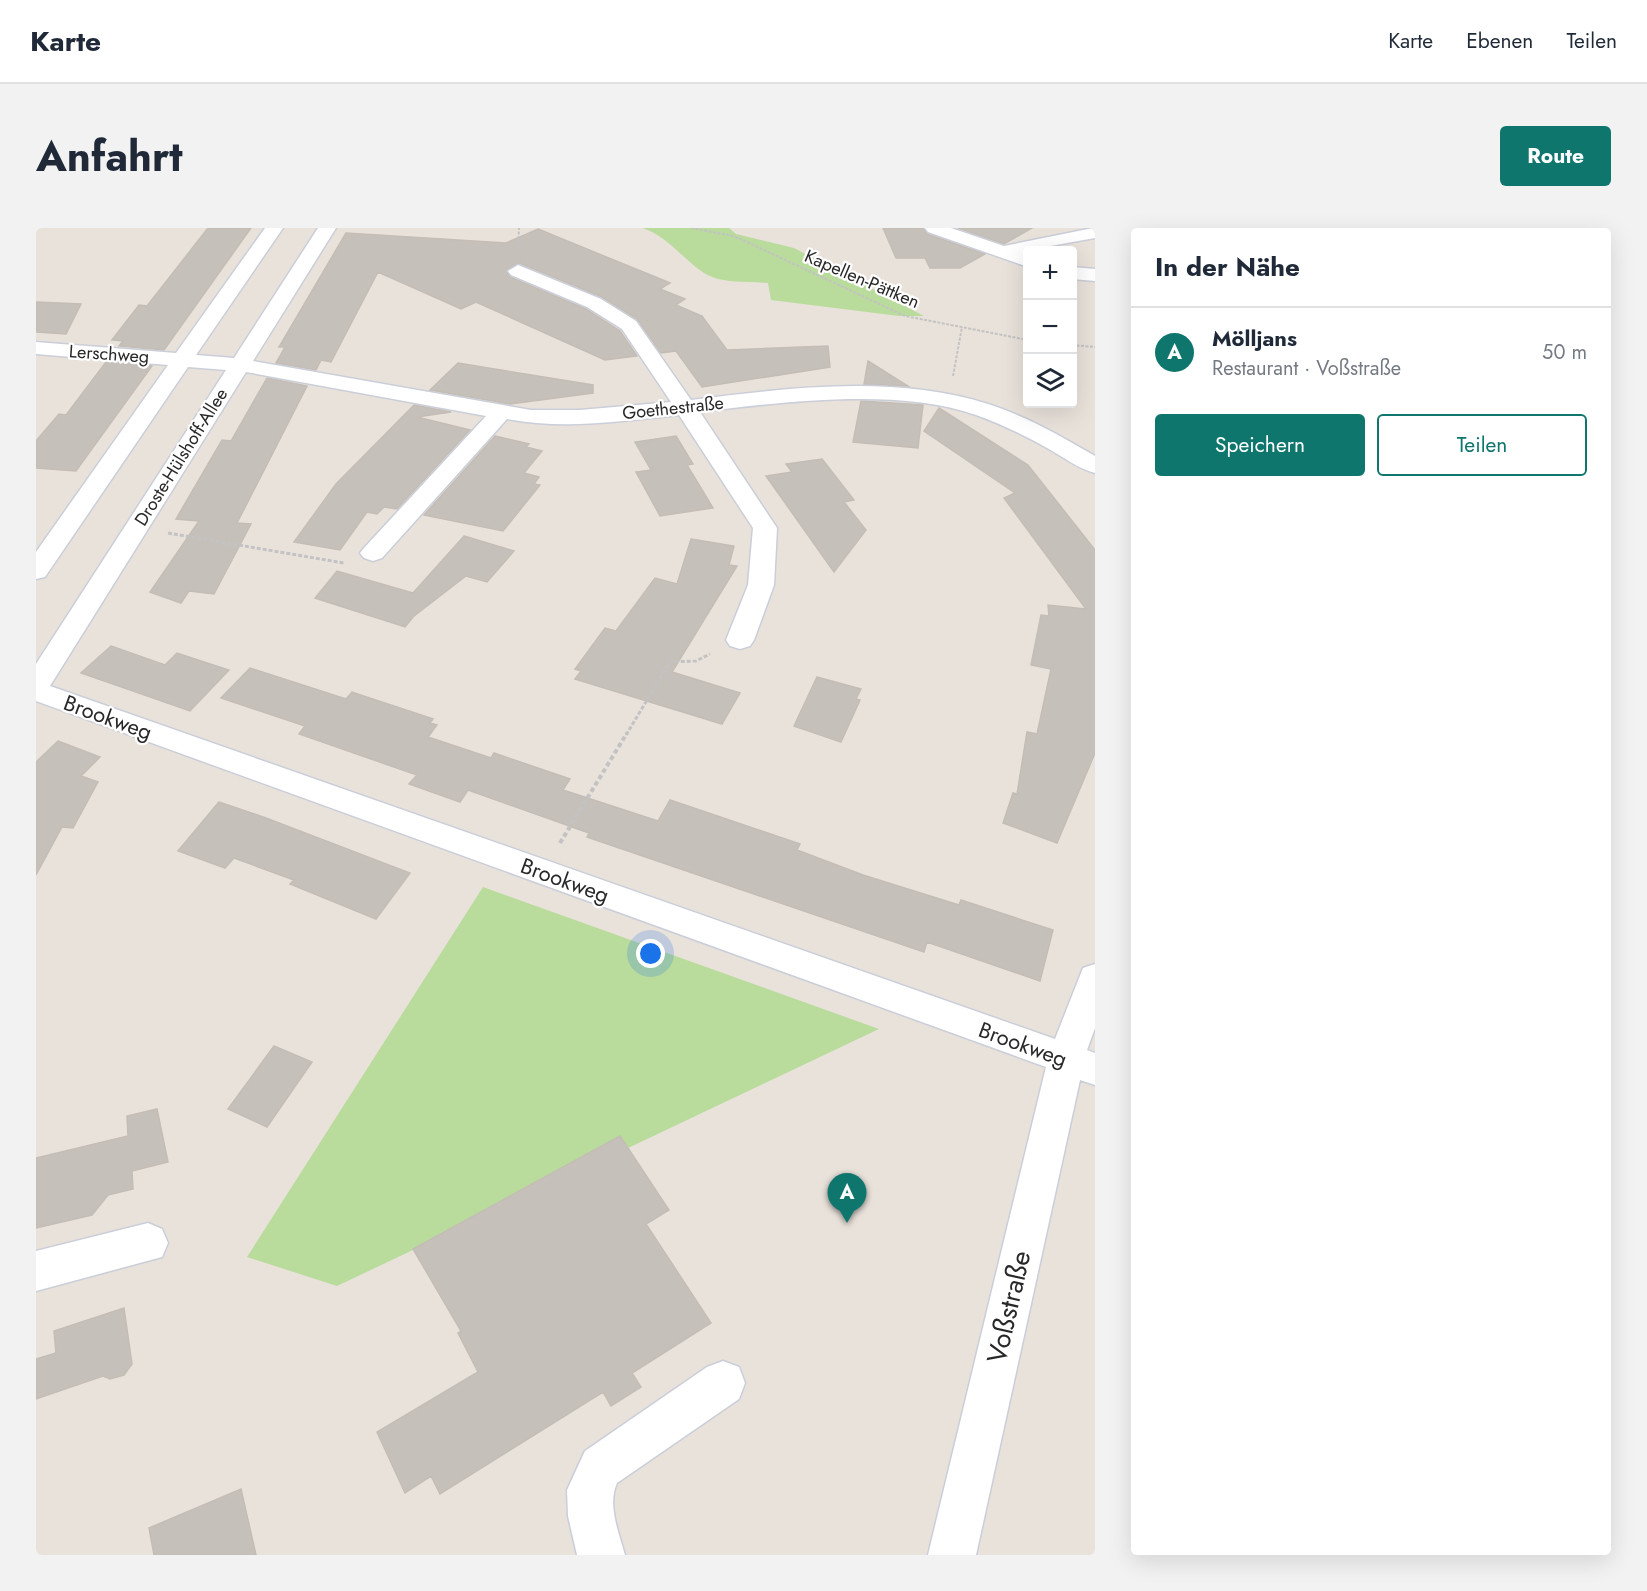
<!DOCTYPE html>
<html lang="de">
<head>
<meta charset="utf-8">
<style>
	:root { --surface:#fff; --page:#f2f2f3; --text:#1f2937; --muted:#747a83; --line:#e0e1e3; --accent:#0f766e }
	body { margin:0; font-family:Jost,sans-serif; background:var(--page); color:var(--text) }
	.controls { position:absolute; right:18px; top:18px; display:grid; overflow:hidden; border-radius:6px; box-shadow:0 6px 24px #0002 }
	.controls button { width:54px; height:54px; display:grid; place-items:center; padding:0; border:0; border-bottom:2px solid var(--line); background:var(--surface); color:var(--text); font:30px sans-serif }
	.you { position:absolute; left:615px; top:726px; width:21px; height:21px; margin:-15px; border:4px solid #fff; border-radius:50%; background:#1a73e8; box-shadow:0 0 0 9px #1a73e833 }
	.badge { display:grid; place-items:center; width:39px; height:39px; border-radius:50%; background:var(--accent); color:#fff; font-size:20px; font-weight:700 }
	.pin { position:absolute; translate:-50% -50px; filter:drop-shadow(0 2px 3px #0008) }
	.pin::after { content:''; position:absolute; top:32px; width:21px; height:18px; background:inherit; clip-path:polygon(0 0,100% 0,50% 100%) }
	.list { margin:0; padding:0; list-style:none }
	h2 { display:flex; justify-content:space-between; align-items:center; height:78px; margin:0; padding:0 24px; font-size:26px }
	h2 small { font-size:20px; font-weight:400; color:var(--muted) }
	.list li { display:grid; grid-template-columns:39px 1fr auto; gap:18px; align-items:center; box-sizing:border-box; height:90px; padding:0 24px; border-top:2px solid var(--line) }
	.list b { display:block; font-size:22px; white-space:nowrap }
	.list p { margin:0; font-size:20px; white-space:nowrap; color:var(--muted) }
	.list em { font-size:20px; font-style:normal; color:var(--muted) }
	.actions { display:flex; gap:12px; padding:18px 24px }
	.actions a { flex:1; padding:14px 0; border:2px solid var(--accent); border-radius:6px; text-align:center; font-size:21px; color:var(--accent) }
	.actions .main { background:var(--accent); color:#fff }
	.icon { flex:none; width:33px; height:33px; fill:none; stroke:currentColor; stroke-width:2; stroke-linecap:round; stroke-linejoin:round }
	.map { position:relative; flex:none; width:1059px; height:1327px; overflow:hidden; border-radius:6px }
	header { display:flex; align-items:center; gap:36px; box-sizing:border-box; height:84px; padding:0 30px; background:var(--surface); border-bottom:2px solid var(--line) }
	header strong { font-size:28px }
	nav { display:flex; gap:33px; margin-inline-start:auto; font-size:21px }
	.intro { display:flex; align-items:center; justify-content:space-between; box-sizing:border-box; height:144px; padding:0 36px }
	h1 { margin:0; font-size:42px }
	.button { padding:15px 27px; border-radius:6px; background:var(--accent); color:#fff; font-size:21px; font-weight:700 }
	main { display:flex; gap:36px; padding:0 36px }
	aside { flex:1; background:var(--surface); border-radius:6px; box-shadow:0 6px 24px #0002 }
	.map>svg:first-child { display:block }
	.green { fill:#b9db9c }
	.building { fill:#c5c0ba; stroke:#c4bdb5; stroke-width:1.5 }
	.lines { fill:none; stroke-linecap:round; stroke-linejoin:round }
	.minor-casing { stroke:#caced9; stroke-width:3 }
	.path-far2 { stroke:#c3c3c3; stroke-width:2; stroke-dasharray:3 1.5; stroke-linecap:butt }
	.path-far1 { stroke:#c3c3c3; stroke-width:3; stroke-dasharray:4 2; stroke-linecap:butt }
	.path { stroke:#c3c3c3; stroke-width:4; stroke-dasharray:4.5 3; stroke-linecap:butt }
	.minor { fill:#fff; fill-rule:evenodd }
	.labels { text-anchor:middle; stroke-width:4.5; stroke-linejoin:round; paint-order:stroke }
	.far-street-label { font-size:18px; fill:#282828; stroke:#fff }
	.street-label { font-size:22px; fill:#282828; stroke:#fff }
	.near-street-label { font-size:27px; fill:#282828; stroke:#fff }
</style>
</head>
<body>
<header>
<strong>Karte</strong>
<nav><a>Karte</a><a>Ebenen</a><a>Teilen</a></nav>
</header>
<div class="intro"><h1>Anfahrt</h1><a class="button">Route</a></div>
<main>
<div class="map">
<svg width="1059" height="1327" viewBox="0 0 1059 1327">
	<rect width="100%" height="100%" fill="#e9e2db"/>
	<path class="green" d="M607,0h86l7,6 58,14 130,68h-25l-128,-16 -3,-17c-20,-2 -47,1 -64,-10 -21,-14 -36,-36 -61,-45z
		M447,659l396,142 -542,257 -90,-29z"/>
	<path class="building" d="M172,0h43l-87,122 -45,-4 4,-5 -11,-1 27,-35 8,1z
		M847,0h40l4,6 58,20 -25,14h-30l-5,-10h-29z
		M922,0h74l-28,16z
		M502,1l132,54 -10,6 25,10 -9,6 26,11 25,34 101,-4 2,21 -128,20 -26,-36 -15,2 -24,-34 -35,-22 -83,-34 -13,8 4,6 76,32 34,22 17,25 -32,4 -129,-58 -15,7 -83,-37 -47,90 -10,-2 -5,10 -40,-7 9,-16h-6l67,-114 160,10z
		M0,74l45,2 -15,30 -30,-2z
		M832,133l40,25 -44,-2z
		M70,134l46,4 -76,105 -40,-3v-27l23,-27 7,1z
		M422,135l135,22v8l-83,11 -80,-14z
		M231,150l40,8 -70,137 14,1 -37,70 -25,-3 -8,12 -31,-11 49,-71 -23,-2 46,-79 9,1z
		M825,173l62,4 -5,43 -65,-6z
		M378,177l37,7 -34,5 53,13 -73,79 -13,-2 -7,7 -10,-2 -27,38 -46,-8 42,-58z
		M903,180l89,57 67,85v203l-38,90 -54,-20 10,-30 4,1 10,-62 10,2 14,-65 -20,-4 10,-50 8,1 -1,-11 38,4 -82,-111 11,-5 -91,-62z
		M459,208l34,8 -3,3 16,4 -18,22 15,4 -5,7 6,1 -37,46 -79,-16z
		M640,208l17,28 -6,1 26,43 -53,8 -24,-44 15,-2 -16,-28z
		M786,231l32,41 -10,2 22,28 -32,42 -68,-96 26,-4 -6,-8z
		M428,308l50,15 -27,31 -21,-6 -52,40 -9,11 -90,-29 22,-27 76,22z
		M655,311l43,7 -5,19 8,1 -65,106 68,21 -18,31 -147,-45 6,-8 -6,-2 30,-41 11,3 39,-53 22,6z
		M75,418l54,19 12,-12 52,17 -39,41 -109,-38z
		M214,440l96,31 6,-7 81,27 -3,4 7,2 -9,12 63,21 3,-5 76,26 -7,11 95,31 12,-21 130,44 -3,6 66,25 96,30 2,-5 92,30 -13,51 -113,-39 -3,10 -337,-115 2,-4 -121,-43 -8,12 -51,-18 8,-9 -118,-41 6,-8 -84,-28z
		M781,449l44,12 -5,10 4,1 -19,42 -47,-16z
		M22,513l42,16 -19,19 17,6 -25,46 -11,-1 -26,48v-113z
		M183,574l47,16 144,55 -34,46 -86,-35 4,-4 -60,-22 -9,10 -47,-17z
		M238,818l38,16 -45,65 -39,-18z
		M121,881l11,53 -36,9 1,18 -25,6 -16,20 -56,13v-70l92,-22 -1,-20z
		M584,908l49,74 -23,14 65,99 -79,50 9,14 -30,19 -8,-14 -163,102 -9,-18 -26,17 -28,-61 101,-60 -20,-39 3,-2 -48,-82z
		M88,1080l8,56 -8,11 -14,4 -7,-3 -67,23v-40l20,-6 -2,-22z
		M205,1261l15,66h-102l-5,-27z"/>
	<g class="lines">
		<g class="minor-casing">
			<path id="minor" d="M229,0h18l-87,127 38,3 84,-130h18l-83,133 278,49h49l91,-8 -49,-73 -35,-22 -76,-32 -3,-4 10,-6 83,34 35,22 55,79c97,-12 202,-26 297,4 38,12 73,32 107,52v17c-17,-4 -33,-17 -48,-25 -23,-13 -46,-24 -71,-33 -78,-28 -195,-13 -276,-3l77,116 -3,57 -20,55 -4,6 -10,3 -10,-3 -4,-6 22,-55 5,-57 -74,-113c-56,6 -115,15 -172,4l-125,139 -9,3 -9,-3 -4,-5 4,-5 122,-132 -240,-44 -196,314 1005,353 28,-71 12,-4v64l-8,22 8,3v32l-15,-5 -104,475h-48l118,-488 -1010,-366v-37l190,-294 -38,-3 -143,210 -9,2v-27l132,-187 -132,-11v-12l140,11z
				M889,0h26l53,18 89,-18h2v10l-67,12 -4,3 4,1v13l-100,-35z
				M1036,39l23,2v12l-23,-2z
				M112,995l14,6 6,14 -6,14 -126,34v-40z
				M687,1133l16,6 6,16 -6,16 -122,84c-10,22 2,50 8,72h-48l-9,-39 -1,-26 18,-39 122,-84z"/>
		</g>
		<path class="path-far2" d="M655,0l43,8 171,80 123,24
			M482,20l1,-20
			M1036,117l23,2
			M917,148l9,-49"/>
		<path class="path-far1" d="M132,305l176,30
			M590,507l44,-73 26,-1 14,-7"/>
		<path class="path" d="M524,615l67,-110"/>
		<use href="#minor" class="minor"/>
	</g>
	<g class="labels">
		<g class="far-street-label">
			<text transform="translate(826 51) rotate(23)" y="6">Kapellen-Pättken</text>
			<text transform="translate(73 126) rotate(4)" y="6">Lerschweg</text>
			<text transform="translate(637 180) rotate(-6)" y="6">Goethestraße</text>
			<text transform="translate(145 229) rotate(-58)" y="6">Droste-Hülshoff-Allee</text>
		</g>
		<g class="street-label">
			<text transform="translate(72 489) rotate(20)" y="8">Brookweg</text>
			<text transform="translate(529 652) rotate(20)" y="8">Brookweg</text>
			<text transform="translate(987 816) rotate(20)" y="8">Brookweg</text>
		</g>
		<g class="near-street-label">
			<text transform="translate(973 1079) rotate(-77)" y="9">Voßstraße</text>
		</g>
	</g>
</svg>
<div class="controls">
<button>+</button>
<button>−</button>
<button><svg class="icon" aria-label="layers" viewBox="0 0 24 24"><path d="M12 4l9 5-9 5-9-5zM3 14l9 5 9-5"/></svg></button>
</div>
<div class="you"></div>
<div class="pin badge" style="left:811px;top:995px">A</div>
</div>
<aside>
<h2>In der Nähe<small></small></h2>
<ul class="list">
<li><span class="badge">A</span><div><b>Mölljans</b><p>Restaurant · Voßstraße</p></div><em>50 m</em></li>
</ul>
<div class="actions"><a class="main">Speichern</a><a>Teilen</a></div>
</aside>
</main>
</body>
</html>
